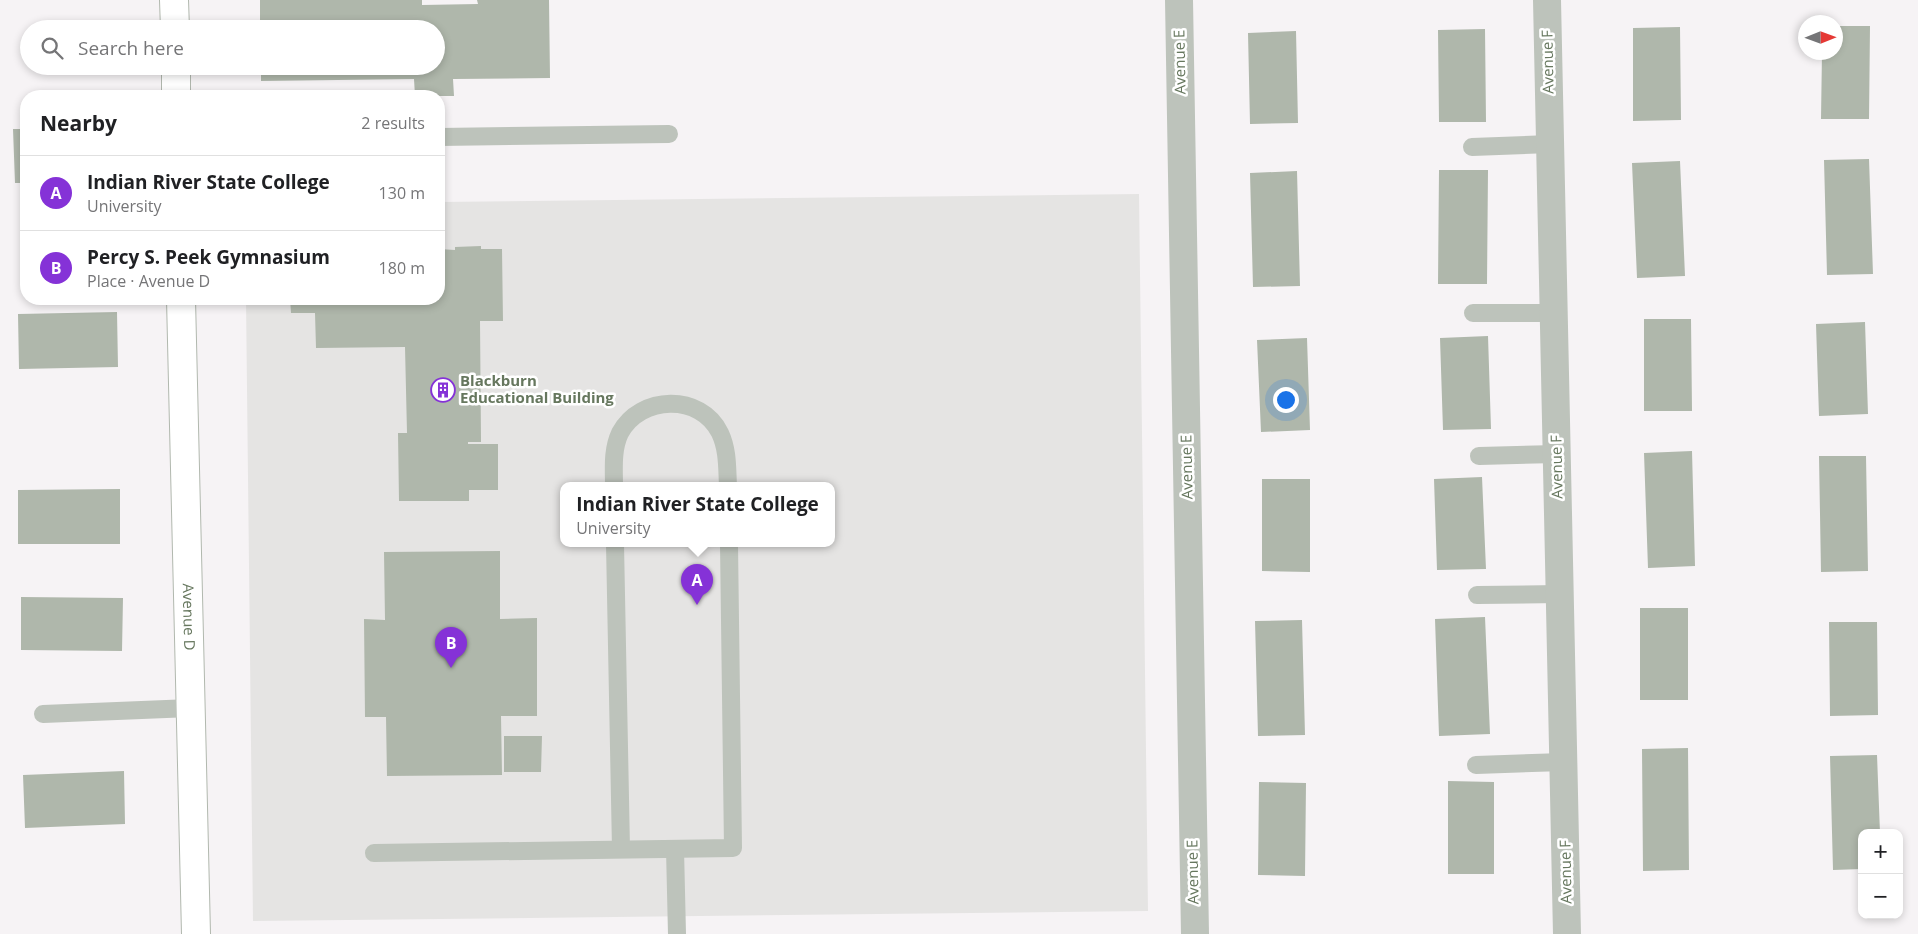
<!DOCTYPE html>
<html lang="en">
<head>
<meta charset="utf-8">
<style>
	:root { --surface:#fff; --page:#f6f6f6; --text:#202124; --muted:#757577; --line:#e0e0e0; --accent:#8532d7 }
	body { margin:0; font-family:"Open Sans",sans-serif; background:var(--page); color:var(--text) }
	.controls { position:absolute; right:15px; bottom:15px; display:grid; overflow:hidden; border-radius:10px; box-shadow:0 2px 8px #0003 }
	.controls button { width:45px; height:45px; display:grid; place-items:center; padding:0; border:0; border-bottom:1px solid var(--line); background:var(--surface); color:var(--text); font:25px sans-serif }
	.compass { position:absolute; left:1798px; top:15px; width:45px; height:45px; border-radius:50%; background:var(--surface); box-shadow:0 2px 8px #0003; rotate:89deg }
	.you { position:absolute; left:1285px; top:399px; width:18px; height:18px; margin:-12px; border:4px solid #fff; border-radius:50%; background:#1a73e8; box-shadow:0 0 0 8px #1a73e833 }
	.badge { display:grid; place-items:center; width:32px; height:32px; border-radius:50%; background:var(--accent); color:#fff; font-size:16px; font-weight:700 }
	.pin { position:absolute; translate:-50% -41px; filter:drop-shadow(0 1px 2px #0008) }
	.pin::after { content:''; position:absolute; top:26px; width:18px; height:15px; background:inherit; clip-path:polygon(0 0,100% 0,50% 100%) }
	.popup { position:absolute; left:560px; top:482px; width:275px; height:65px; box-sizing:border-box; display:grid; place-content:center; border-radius:10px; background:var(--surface); filter:drop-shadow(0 1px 4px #0005); font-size:16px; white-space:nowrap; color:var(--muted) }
	.popup b { font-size:19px; color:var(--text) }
	.popup::after { content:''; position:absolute; left:50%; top:100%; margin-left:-10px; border:10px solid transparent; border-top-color:var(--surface) }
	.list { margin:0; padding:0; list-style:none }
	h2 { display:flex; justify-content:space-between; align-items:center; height:65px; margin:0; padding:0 20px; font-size:21px }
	h2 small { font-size:16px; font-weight:400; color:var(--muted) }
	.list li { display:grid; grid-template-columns:32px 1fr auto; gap:15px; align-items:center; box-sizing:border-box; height:75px; padding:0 20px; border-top:1px solid var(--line) }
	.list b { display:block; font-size:19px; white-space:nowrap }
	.list p { margin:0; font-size:16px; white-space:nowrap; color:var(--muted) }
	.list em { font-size:16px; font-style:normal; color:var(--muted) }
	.icon { flex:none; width:28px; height:28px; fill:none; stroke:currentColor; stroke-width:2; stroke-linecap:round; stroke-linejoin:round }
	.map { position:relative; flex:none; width:1918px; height:934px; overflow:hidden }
	.search { position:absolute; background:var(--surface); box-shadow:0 2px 8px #0003; left:20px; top:20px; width:425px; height:55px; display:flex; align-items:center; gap:12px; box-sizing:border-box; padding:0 18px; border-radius:28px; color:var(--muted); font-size:19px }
	.panel { position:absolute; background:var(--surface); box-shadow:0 2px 8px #0003; left:20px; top:90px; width:425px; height:215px; border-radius:20px }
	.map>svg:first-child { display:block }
	.built { fill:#e5e4e3; fill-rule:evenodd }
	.building { fill:#afb7ab }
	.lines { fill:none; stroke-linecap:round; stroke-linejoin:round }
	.secondary-casing { stroke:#b1b8ae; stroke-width:30 }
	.lane { stroke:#bdc3bb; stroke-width:18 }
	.street { stroke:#bdc3bb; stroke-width:28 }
	.secondary { stroke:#fff; stroke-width:28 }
	.labels { text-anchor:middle; stroke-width:5; stroke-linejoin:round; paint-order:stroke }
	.street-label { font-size:15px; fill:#66775e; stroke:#fff }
	.poi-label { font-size:15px; font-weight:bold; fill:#66775e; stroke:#fff; text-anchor:start }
</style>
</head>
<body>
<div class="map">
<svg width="1918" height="934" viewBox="0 0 1918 934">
	<rect width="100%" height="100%" fill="#f6f3f5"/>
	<path class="built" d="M1139,194l9,717 -895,10 -7,-622h193v-97zM563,486h268v58h-268z"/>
	<path class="building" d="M260,0h162v5l56,-1 -1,-4h72l1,78 -97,1 1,17h-39l-1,-17 -153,2v-15h175v-37h-176z
		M1836,26h34l-1,93h-48l1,-67h14z
		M1680,27l1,93 -48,1v-93z
		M1485,29l1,93h-47l-1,-92z
		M1296,31l2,92 -48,1 -2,-91z
		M13,129h13v54h-11z
		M1869,159l4,115 -46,1 -3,-115z
		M1680,161l5,115 -48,2 -5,-115z
		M1439,170h49l-1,114h-49z
		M1297,171l3,115 -47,1 -3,-114z
		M481,246v3h21l1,72h-23l1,121h-13v2h30v46h-29v11h-70l-1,-68h9l-2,-86 -89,1 -1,-35h-24l-1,-14h149v-50l16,1v-3z
		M117,312l1,55 -99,2 -1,-55z
		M1644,319h47l1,92h-48z
		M1865,322l3,92 -49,2 -3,-92z
		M1488,336l3,93 -48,1 -3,-92z
		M1307,338l3,92 -49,2 -4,-92z
		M1692,451l3,115 -47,2 -4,-115z
		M1819,456h47l2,115 -47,1z
		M1482,477l4,92 -49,1 -3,-91z
		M1262,479h48v93l-48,-1z
		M120,489v55h-102v-54z
		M500,551v68l37,-1v98h-36l1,59 -115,1 -1,-59h-21l-1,-98 21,1 -1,-68z
		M21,597l102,1 -1,53 -101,-1z
		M1640,608h48v92h-48z
		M1485,617l5,117 -51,2 -4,-117z
		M1302,620l3,115 -47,1 -3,-115z
		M1829,622h48l1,93 -48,1z
		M504,736h38l-1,36h-37z
		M1688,748l1,122 -46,1 -1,-122z
		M1877,755l3,78h-18v36l-29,1 -3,-114z
		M124,771l1,53 -100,4 -2,-53z
		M1448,781l46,1v92h-46z
		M1259,782l47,1 -1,93 -47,-1z"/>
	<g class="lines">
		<g class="secondary-casing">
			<g id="secondary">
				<path d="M174,0l1,29"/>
				<path d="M176,66v30"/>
				<path id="s1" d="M181,299l15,635"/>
			</g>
		</g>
		<path class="lane" d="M439,137l230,-3
			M1472,147l78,-3
			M1473,313h81
			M1479,456l78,-2
			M614,486c0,-17 -2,-36 6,-53 20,-38 81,-40 100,0 8,17 7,35 8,53
			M615,544l6,305
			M1477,595l83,-1
			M43,714l148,-6
			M1476,765l88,-3
			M675,849l2,85
			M374,853l359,-5 -4,-304"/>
		<path class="street" d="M1179,0l16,934
			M1547,0l20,934"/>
		<use href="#secondary" class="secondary"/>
	</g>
	<defs>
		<g id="building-ring" transform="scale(1.25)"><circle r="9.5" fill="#fff" stroke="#8532d7" stroke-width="1.5"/><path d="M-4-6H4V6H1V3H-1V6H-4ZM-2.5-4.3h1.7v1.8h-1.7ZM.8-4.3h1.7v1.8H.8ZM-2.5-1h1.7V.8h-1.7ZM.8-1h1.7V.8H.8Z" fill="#8532d7"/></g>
	</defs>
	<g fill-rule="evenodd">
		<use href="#building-ring" x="443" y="390"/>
	</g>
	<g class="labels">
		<g class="street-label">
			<text transform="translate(1180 62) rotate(-91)" y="5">Avenue E</text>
			<text transform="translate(1548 62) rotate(-91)" y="5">Avenue F</text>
			<text transform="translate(1187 467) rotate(-91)" y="5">Avenue E</text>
			<text transform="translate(1557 467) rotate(-91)" y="5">Avenue F</text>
			<text dy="5" stroke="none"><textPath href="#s1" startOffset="318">Avenue D</textPath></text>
			<text transform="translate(1193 872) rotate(-91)" y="5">Avenue E</text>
			<text transform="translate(1566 872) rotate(-91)" y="5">Avenue F</text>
		</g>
		<g class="poi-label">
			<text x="460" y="386">Blackburn<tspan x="460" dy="17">Educational Building</tspan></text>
		</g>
	</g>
</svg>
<div class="controls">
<button>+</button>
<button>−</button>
</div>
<svg class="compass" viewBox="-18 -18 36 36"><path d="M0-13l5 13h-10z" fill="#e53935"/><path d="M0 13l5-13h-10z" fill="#757577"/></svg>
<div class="you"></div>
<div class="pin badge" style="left:697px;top:605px">A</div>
<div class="popup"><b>Indian River State College</b>University</div>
<div class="pin badge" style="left:451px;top:668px">B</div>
<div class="search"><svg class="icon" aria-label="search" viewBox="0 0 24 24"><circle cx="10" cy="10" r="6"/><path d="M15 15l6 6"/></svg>Search here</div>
<section class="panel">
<h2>Nearby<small>2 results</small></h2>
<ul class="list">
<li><span class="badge">A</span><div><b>Indian River State College</b><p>University</p></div><em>130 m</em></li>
<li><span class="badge">B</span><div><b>Percy S. Peek Gymnasium</b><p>Place · Avenue D</p></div><em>180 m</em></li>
</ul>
</section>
</div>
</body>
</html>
